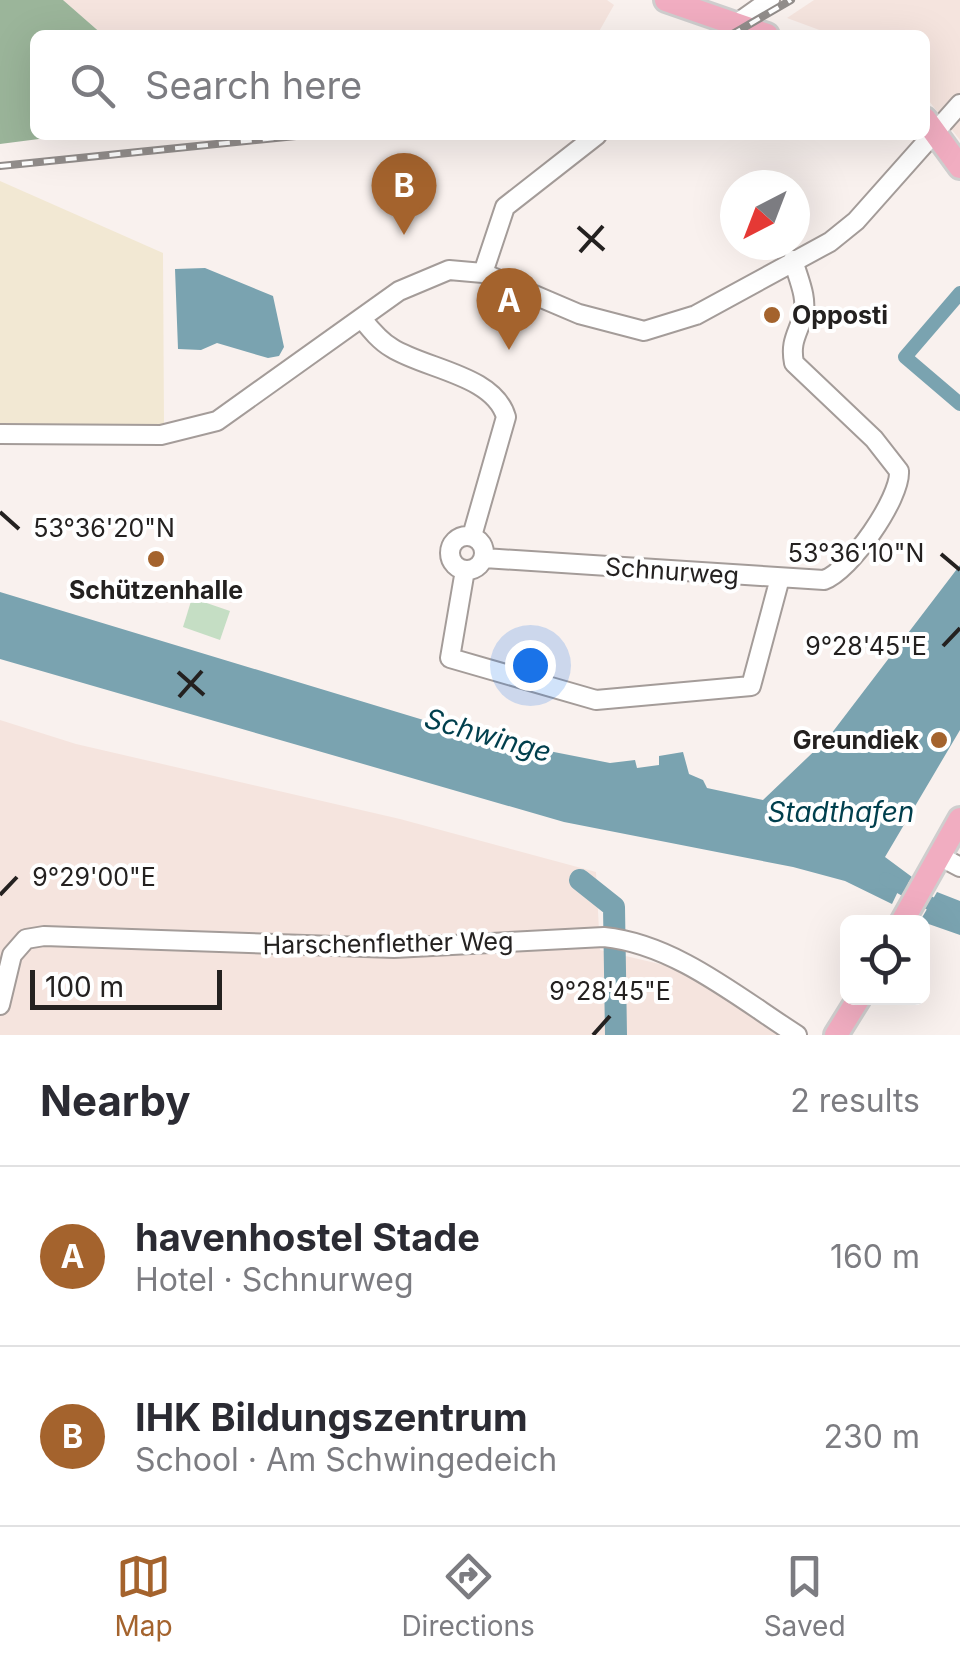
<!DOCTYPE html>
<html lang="en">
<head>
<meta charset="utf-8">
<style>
	:root { --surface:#fff; --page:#f7f7f7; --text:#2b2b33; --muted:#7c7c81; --line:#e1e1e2; --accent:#a4632d }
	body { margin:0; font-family:Inter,sans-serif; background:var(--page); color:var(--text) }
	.controls { position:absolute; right:30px; bottom:30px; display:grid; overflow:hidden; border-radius:15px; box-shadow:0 10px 40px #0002 }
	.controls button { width:90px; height:90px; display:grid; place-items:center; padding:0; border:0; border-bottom:2px solid var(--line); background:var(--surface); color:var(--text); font:50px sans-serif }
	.compass { position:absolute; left:720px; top:170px; width:90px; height:90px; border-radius:50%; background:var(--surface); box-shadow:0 10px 40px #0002; rotate:222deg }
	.scale { position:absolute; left:30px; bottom:25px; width:192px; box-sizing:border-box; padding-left:10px; border:5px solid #242120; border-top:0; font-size:28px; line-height:35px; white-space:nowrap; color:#242120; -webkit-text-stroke:8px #fff; paint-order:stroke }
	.you { position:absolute; left:530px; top:665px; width:35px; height:35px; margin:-25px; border:8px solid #fff; border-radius:50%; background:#1a73e8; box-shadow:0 0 0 15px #1a73e833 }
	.badge { display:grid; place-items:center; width:65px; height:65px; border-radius:50%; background:var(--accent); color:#fff; font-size:32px; font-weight:700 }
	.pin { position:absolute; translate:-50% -82px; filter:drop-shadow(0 2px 5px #0008) }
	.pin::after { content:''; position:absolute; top:52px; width:35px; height:30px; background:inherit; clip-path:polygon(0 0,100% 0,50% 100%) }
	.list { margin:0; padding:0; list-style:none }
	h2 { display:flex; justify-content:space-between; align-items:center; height:130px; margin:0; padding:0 40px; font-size:42px }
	h2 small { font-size:32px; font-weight:400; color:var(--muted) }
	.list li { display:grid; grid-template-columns:65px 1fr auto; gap:30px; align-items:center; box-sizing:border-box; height:180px; padding:0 40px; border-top:2px solid var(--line) }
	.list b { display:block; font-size:38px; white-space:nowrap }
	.list p { margin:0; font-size:32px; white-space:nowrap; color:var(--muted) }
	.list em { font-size:32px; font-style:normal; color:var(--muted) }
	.icon { flex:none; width:55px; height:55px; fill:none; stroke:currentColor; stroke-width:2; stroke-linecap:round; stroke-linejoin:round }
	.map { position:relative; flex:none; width:960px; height:1035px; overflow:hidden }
	.search { position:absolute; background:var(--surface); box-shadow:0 10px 40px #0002; left:30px; right:30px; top:30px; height:110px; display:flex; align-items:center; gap:25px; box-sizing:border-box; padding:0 35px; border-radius:15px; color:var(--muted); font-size:38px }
	.sheet { height:490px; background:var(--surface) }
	nav { display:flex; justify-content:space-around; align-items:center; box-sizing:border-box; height:140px; border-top:2px solid var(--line); background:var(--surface); font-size:28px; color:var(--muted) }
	nav a { display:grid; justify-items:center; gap:5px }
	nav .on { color:var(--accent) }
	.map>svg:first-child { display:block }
	.built { fill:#f5e4de }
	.industrial { fill:#f2e8d3 }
	.green { fill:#c5dec4 }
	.forest { fill:#9bb59a }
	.water { fill:#7aa3b0 }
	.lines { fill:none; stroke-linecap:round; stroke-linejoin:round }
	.canal { stroke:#7aa3b0; stroke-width:14 }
	.river { stroke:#7aa3b0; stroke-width:22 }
	.minor-casing { stroke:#a49c99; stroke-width:22 }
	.major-casing { stroke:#cfcece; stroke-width:28 }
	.minor { stroke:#fff; stroke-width:18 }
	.major { stroke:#f1adc1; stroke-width:22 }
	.rail-casing { stroke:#928d8b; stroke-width:8 }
	.rail { stroke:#fff; stroke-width:4; stroke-dasharray:11; stroke-linecap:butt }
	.ticks { fill:none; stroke:#242120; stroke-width:4 }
	.poi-dot { fill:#a4632d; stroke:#fff; stroke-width:4 }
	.labels { text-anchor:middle; stroke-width:8; stroke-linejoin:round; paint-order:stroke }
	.poi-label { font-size:25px; font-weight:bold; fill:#242120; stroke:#fff; text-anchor:start }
	.street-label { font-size:25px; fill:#242120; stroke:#fff }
	.water-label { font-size:28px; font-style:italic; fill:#003f4d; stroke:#fff }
	.ticks-label { font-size:25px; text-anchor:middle; fill:#242120; stroke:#fff; stroke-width:8; stroke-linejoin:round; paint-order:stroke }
</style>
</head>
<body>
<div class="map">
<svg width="960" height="1035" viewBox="0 0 960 1035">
	<rect width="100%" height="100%" fill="#f9f1ee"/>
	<path class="built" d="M63,0h544l7,5 -17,30h-494z
		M814,0h146v140l-35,-44v-61h-92l-46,-17z
		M0,720l76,24 324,75 196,53 4,78 81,19 106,66h-787z"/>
	<path class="industrial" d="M0,181l163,72 1,172 -164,3z"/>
	<path class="green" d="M192,598l38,13 -10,29 -37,-13z"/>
	<path class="forest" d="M0,0h63l40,35h-68v100h35l-70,9z"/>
	<path class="water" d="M205,268l68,28 11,51 -5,9 -11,2 -51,-15 -16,7 -23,-1 -3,-80z
		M960,565v165l-75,127 27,20 -5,8 -5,-2 -10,21 -47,-23 -52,-14 -229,-45 -564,-163v-67l483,146 127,25 25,-3 2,8 22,-3v-9l24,-4 6,22 14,6 4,8 56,12 65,-62z
		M937,892l23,9v34l-40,-14z"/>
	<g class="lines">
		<path class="canal" d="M960,293l-55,64 55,47
			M886,879l74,41"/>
		<path class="river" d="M580,880l34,27 2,128"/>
		<g class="minor-casing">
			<path id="minor" d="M736,24l34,-24
				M483,273l22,-66 92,-72
				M363,320c8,10 17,21 29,28 33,21 102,27 114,69l-34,119
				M0,434l161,1 56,-14 182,-130 50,-21 34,3 96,41 65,17 52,-16 134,-73 26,-21 104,-117
				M450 553a17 17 0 1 1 34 0a17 17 0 1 1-34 0Z
				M484,558l340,22c26,-9 77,-82 75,-109l-25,-32 -80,-76c-4,-21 3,-28 9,-47 5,-18 -5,-38 -10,-56
				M465,570l-15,88 146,42 155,-14 29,-108
				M939,856l21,11
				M0,1005l12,-50 14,-16 18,-3 350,12 210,-11c71,7 135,61 193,98"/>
		</g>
		<g class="major-casing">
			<path id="major" d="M666,0l101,35
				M925,119l35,48
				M902,922l58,-103
				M836,1035l23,-37"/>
		</g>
		<use href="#minor" class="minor"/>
		<use href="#major" class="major"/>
		<g class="rail-casing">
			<path id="rail" d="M731,35l60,-35
				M0,166l306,-31"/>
		</g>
		<use href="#rail" class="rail"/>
	</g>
	<path class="ticks" d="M578,227l26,23M580,252l23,-26M0,512l19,17M941,554l19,16M943,646l17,-18M178,672l26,23M179,697l23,-26M0,895l17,-18M593,1035l17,-19"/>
	<g class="poi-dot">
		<circle cx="772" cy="315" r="10"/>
		<circle cx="156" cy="559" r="10"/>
		<circle cx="939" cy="740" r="10"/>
	</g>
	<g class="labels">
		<g class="poi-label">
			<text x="792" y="324">Opposti</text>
			<text x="156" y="599" text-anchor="middle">Schützenhalle</text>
			<text x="919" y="749" text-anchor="end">Greundiek</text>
		</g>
		<g class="street-label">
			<text transform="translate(672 571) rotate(4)" y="9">Schnurweg</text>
			<text transform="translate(388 943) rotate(-1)" y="9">Harschenflether Weg</text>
		</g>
		<g class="water-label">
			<text transform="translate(488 735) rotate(16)" y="10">Schwinge</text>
			<text x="841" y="822">Stadthafen</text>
		</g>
	</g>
	<g class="ticks-label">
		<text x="104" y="537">53°36'20"N</text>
		<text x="856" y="562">53°36'10"N</text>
		<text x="866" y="655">9°28'45"E</text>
		<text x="94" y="886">9°29'00"E</text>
		<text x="610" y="1000">9°28'45"E</text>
	</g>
</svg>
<div class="controls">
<button><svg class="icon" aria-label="locate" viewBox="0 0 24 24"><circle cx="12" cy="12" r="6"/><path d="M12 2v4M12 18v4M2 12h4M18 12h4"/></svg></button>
</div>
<svg class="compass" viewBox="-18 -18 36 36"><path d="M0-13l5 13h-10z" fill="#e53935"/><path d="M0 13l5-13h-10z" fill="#7c7c81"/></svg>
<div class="scale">100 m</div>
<div class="you"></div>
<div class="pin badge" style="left:509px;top:350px">A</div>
<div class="pin badge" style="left:404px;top:235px">B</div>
<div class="search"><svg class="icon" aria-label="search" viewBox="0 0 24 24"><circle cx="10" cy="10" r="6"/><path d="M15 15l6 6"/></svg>Search here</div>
</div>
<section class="sheet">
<h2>Nearby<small>2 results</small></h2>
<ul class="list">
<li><span class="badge">A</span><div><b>havenhostel Stade</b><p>Hotel · Schnurweg</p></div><em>160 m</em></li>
<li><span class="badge">B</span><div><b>IHK Bildungszentrum</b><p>School · Am Schwingedeich</p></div><em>230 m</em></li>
</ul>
</section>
<nav>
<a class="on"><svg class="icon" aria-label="map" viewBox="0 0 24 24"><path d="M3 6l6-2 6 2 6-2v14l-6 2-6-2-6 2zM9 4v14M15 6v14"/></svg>Map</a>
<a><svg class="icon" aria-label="directions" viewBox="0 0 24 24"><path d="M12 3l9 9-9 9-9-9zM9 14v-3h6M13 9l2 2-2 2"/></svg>Directions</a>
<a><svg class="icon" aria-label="saved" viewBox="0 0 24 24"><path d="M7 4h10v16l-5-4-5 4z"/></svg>Saved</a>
</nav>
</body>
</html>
